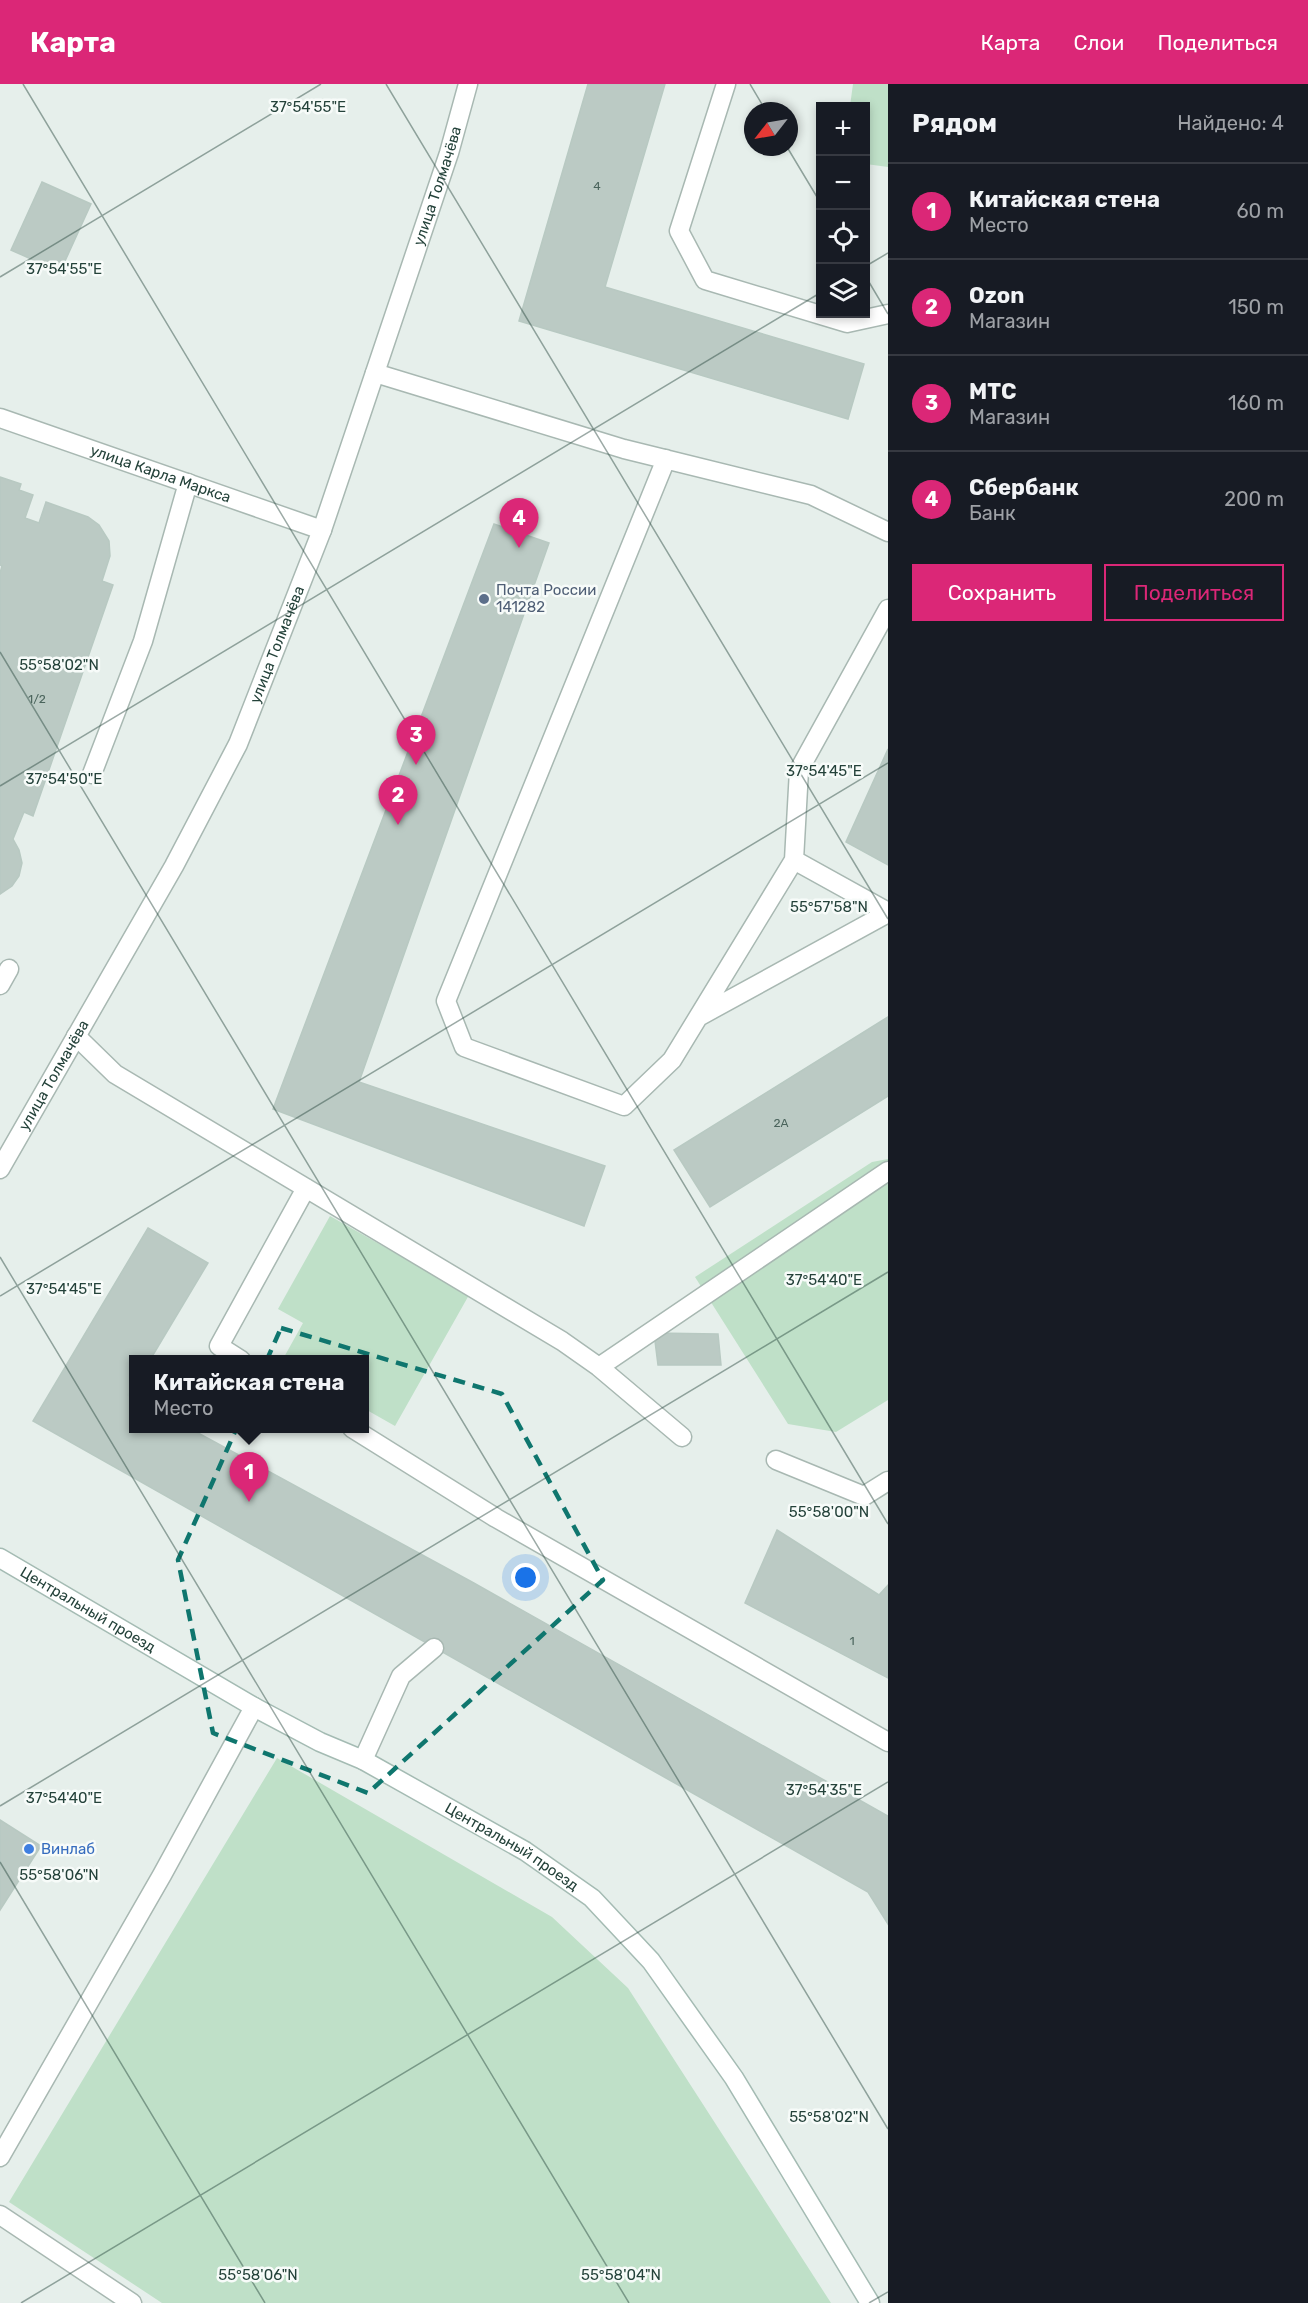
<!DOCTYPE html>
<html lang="ru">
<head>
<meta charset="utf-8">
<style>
	:root { --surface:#171b24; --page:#20242c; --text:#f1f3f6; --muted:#9ea1a6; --line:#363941; --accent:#db2777 }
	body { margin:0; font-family:Rubik,sans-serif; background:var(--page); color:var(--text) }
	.controls { position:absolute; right:18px; top:18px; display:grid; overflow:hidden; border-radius:0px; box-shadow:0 3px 9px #0003 }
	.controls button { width:54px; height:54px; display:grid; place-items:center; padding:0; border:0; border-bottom:2px solid var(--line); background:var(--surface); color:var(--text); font:30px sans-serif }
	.compass { position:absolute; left:744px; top:18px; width:54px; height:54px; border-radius:50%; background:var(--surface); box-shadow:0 3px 9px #0003; rotate:239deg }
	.you { position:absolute; left:526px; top:1494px; width:21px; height:21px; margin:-15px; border:4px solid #fff; border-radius:50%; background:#1a73e8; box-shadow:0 0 0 9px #1a73e833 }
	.badge { display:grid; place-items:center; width:39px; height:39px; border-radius:50%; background:var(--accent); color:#fff; font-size:20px; font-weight:700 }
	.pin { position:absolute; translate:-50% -50px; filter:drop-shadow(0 2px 3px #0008) }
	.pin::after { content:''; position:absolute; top:32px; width:21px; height:18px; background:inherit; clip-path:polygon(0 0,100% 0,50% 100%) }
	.popup { position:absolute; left:129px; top:1271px; width:240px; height:78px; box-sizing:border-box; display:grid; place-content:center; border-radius:0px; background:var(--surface); filter:drop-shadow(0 2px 4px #0005); font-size:20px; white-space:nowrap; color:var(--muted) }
	.popup b { font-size:22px; color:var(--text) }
	.popup::after { content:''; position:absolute; left:50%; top:100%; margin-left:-12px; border:12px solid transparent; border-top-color:var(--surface) }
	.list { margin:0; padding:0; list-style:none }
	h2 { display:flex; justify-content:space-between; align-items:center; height:78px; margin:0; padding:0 24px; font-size:26px }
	h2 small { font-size:20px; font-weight:400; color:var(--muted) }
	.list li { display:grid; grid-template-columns:39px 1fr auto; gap:18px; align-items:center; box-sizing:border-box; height:96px; padding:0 24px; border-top:2px solid var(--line) }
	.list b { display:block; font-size:22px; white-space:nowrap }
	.list p { margin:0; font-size:20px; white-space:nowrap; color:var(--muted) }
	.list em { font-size:20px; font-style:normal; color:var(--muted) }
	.actions { display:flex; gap:12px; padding:18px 24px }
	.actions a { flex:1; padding:14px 0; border:2px solid var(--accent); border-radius:0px; text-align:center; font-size:21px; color:var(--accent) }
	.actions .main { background:var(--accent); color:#fff }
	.icon { flex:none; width:33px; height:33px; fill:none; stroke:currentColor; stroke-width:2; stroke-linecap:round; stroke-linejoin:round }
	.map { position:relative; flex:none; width:888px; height:2219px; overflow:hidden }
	header { display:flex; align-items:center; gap:36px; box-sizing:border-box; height:84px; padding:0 30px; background:var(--accent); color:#fff }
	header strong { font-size:28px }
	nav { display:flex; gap:33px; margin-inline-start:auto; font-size:21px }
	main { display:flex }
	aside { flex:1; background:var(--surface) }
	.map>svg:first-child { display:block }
	.green { fill:#bfe0c8 }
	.building { fill:#bbcac4; stroke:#b8c9c2; stroke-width:1.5 }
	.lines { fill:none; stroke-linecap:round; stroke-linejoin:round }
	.service-casing { stroke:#a8b8b2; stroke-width:21 }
	.minor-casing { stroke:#a8b8b2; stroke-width:21 }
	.tertiary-casing { stroke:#a8b8b2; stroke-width:21 }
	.secondary-casing { stroke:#a4bbb3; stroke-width:21 }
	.service { stroke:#fff; stroke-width:18 }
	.minor { stroke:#fff; stroke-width:18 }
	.tertiary { stroke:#fff; stroke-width:18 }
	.secondary { stroke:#fff; stroke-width:18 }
	.marked { fill:none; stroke:#0f766e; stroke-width:4.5; stroke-dasharray:12 8; stroke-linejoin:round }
	.ticks { fill:none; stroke:#24423a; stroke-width:1.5; stroke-opacity:0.45 }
	.service-dot { fill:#5c6f8a; stroke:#f7fbf9; stroke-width:2 }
	.shop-dot { fill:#3f7fe0; stroke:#f7fbf9; stroke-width:2 }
	.labels { text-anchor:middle; stroke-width:5; stroke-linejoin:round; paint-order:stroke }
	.number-label { font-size:12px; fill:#4a645c }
	.street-label { font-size:15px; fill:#24423a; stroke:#f7fbf9 }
	.service-label { font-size:15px; fill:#4e5e75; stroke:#f7fbf9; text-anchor:start }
	.shop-label { font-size:15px; fill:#366cbe; stroke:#f7fbf9; text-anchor:start }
	.ticks-label { font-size:15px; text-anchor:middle; fill:#24423a; stroke:#f7fbf9; stroke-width:5; stroke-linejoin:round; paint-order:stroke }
</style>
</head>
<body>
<header>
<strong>Карта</strong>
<nav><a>Карта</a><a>Слои</a><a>Поделиться</a></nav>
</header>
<main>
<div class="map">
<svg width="888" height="2219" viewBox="0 0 888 2219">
	<rect width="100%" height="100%" fill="#e6efeb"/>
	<path class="green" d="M853,0h35v83l-22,-3v-58h-16z
		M888,1075v241l-52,32 -48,-8 -93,-147 177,-115z
		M330,1132l139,79 -74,131 -30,-17 -1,-49 -81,-1 20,-36 -25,-14z
		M277,1674l275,159 76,71 203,315h-669l-153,-101z"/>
	<path class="building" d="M588,0h77l-60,203 259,77 -16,55 -329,-98z
		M42,98l49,22 -31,68 -49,-22z
		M0,393l21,7 -2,6 14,5 -8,23 14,5 7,-21 42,15 11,8 10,16 1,15 -8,25 11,4 -80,231 -9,-4 -11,27 6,11 3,13 -3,13 -7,10 -12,8v-321l2,-7 -2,-1z
		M494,440l55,19 -190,539 246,84 -21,60 -311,-117z
		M888,665v116l-42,-23z
		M888,933v79l-178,111 -36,-57z
		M148,1144l60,35 -58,97h-16v26l-6,9 6,4v29h55l283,154 416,234v108l-20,-32 -835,-471z
		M654,1249l64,1 3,31h-63z
		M777,1446l102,65 9,-10v93l-143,-75z
		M0,1736l41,26 -41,64z"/>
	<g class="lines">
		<g class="service-casing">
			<path id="service" d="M726,0l-47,147 26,49 142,43 41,-9
				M375,289l249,76 187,46 77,37
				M666,375l-220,542 18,46 160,59 48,-46 122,-200
				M888,525l-89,161 -5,90 94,52
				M92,690l51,-133 45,-158
				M0,901l9,-16
				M700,932l188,-103
				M76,952l39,38 447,267 37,26 289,-196
				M241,1276l-22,-14 87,-158
				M599,1283l83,70
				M352,1344l144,90 392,224
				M776,1376l88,36 24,-15
				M363,1676l38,-84 33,-28
				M0,2073l162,-282 92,-168"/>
		</g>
		<g class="minor-casing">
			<g id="minor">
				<path id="s1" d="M0,334l322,112"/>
				<path d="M0,2131l132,88"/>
			</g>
		</g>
		<g class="tertiary-casing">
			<g id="tertiary">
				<path id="s2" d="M0,1085l174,-303 64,-122 84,-214 127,-377 19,-69"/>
			</g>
		</g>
		<g class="secondary-casing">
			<g id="secondary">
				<path id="s3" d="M0,1474l254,149 66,35 43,18 162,91 67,47 59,63 83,117 136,225"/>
			</g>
		</g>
		<use href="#service" class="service"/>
		<use href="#minor" class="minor"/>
		<use href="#tertiary" class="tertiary"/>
		<use href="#secondary" class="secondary"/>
	</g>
	<path class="marked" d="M281,1244l221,66 101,186 -235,213 -155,-60 -35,-173z"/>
	<path class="ticks" d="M23,0l865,1440M386,0l502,835M750,0l16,27M787,63l33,55M866,182l22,-13M0,193l321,-193M866,193l22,37M0,568l888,1477M0,702l820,-493M0,1173l629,1046M0,1212l888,-533M0,1722l888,-534M0,1778l265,441M21,2219l867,-521M869,2219l19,-11"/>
	<circle class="service-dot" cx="484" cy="515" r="6"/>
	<circle class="shop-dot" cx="29" cy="1765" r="6"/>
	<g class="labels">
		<g class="number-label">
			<text x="597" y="106">4</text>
			<text x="37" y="619">1/2</text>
			<text x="781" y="1043">2А</text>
			<text x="852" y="1561">1</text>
		</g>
		<g class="street-label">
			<text dy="5" stroke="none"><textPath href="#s2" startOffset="1080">улица Толмачёва</textPath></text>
			<text dy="5" stroke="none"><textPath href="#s1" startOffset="170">улица Карла Маркса</textPath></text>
			<text dy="5" stroke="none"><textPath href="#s2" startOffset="594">улица Толмачёва</textPath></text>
			<text dy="5" stroke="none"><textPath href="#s2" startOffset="108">улица Толмачёва</textPath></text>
			<text dy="5" stroke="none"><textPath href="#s3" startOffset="102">Центральный проезд</textPath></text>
			<text dy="5" stroke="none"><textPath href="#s3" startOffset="588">Центральный проезд</textPath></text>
		</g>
		<g class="service-label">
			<text x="496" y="511">Почта России<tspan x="496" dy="17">141282</tspan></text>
		</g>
		<g class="shop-label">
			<text x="41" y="1770">Винлаб</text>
		</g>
	</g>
	<g class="ticks-label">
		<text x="308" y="28">37°54'55"E</text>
		<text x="64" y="190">37°54'55"E</text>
		<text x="59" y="586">55°58'02"N</text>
		<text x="824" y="692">37°54'45"E</text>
		<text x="64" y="700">37°54'50"E</text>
		<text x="829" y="828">55°57'58"N</text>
		<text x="824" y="1201">37°54'40"E</text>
		<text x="64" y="1210">37°54'45"E</text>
		<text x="829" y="1433">55°58'00"N</text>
		<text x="824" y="1711">37°54'35"E</text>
		<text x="64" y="1719">37°54'40"E</text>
		<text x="59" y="1796">55°58'06"N</text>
		<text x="829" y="2038">55°58'02"N</text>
		<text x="258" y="2196">55°58'06"N</text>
		<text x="621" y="2196">55°58'04"N</text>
	</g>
</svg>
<div class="controls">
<button>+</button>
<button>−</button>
<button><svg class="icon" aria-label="locate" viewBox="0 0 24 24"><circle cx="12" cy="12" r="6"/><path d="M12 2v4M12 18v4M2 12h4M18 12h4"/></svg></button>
<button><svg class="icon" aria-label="layers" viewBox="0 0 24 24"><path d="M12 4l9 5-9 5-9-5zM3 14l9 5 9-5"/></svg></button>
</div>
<svg class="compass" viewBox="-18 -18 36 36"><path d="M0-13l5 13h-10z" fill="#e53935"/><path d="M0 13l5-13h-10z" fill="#9ea1a6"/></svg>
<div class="you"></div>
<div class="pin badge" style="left:249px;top:1418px">1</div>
<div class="popup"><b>Китайская стена</b>Место</div>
<div class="pin badge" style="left:398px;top:741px">2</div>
<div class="pin badge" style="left:416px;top:681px">3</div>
<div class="pin badge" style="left:519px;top:464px">4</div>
</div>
<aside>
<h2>Рядом<small>Найдено: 4</small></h2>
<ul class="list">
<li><span class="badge">1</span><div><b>Китайская стена</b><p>Место</p></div><em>60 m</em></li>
<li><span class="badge">2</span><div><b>Ozon</b><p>Магазин</p></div><em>150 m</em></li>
<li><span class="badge">3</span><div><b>МТС</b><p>Магазин</p></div><em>160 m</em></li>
<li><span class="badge">4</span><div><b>Сбербанк</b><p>Банк</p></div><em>200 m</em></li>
</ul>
<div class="actions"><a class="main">Сохранить</a><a>Поделиться</a></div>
</aside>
</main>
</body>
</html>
